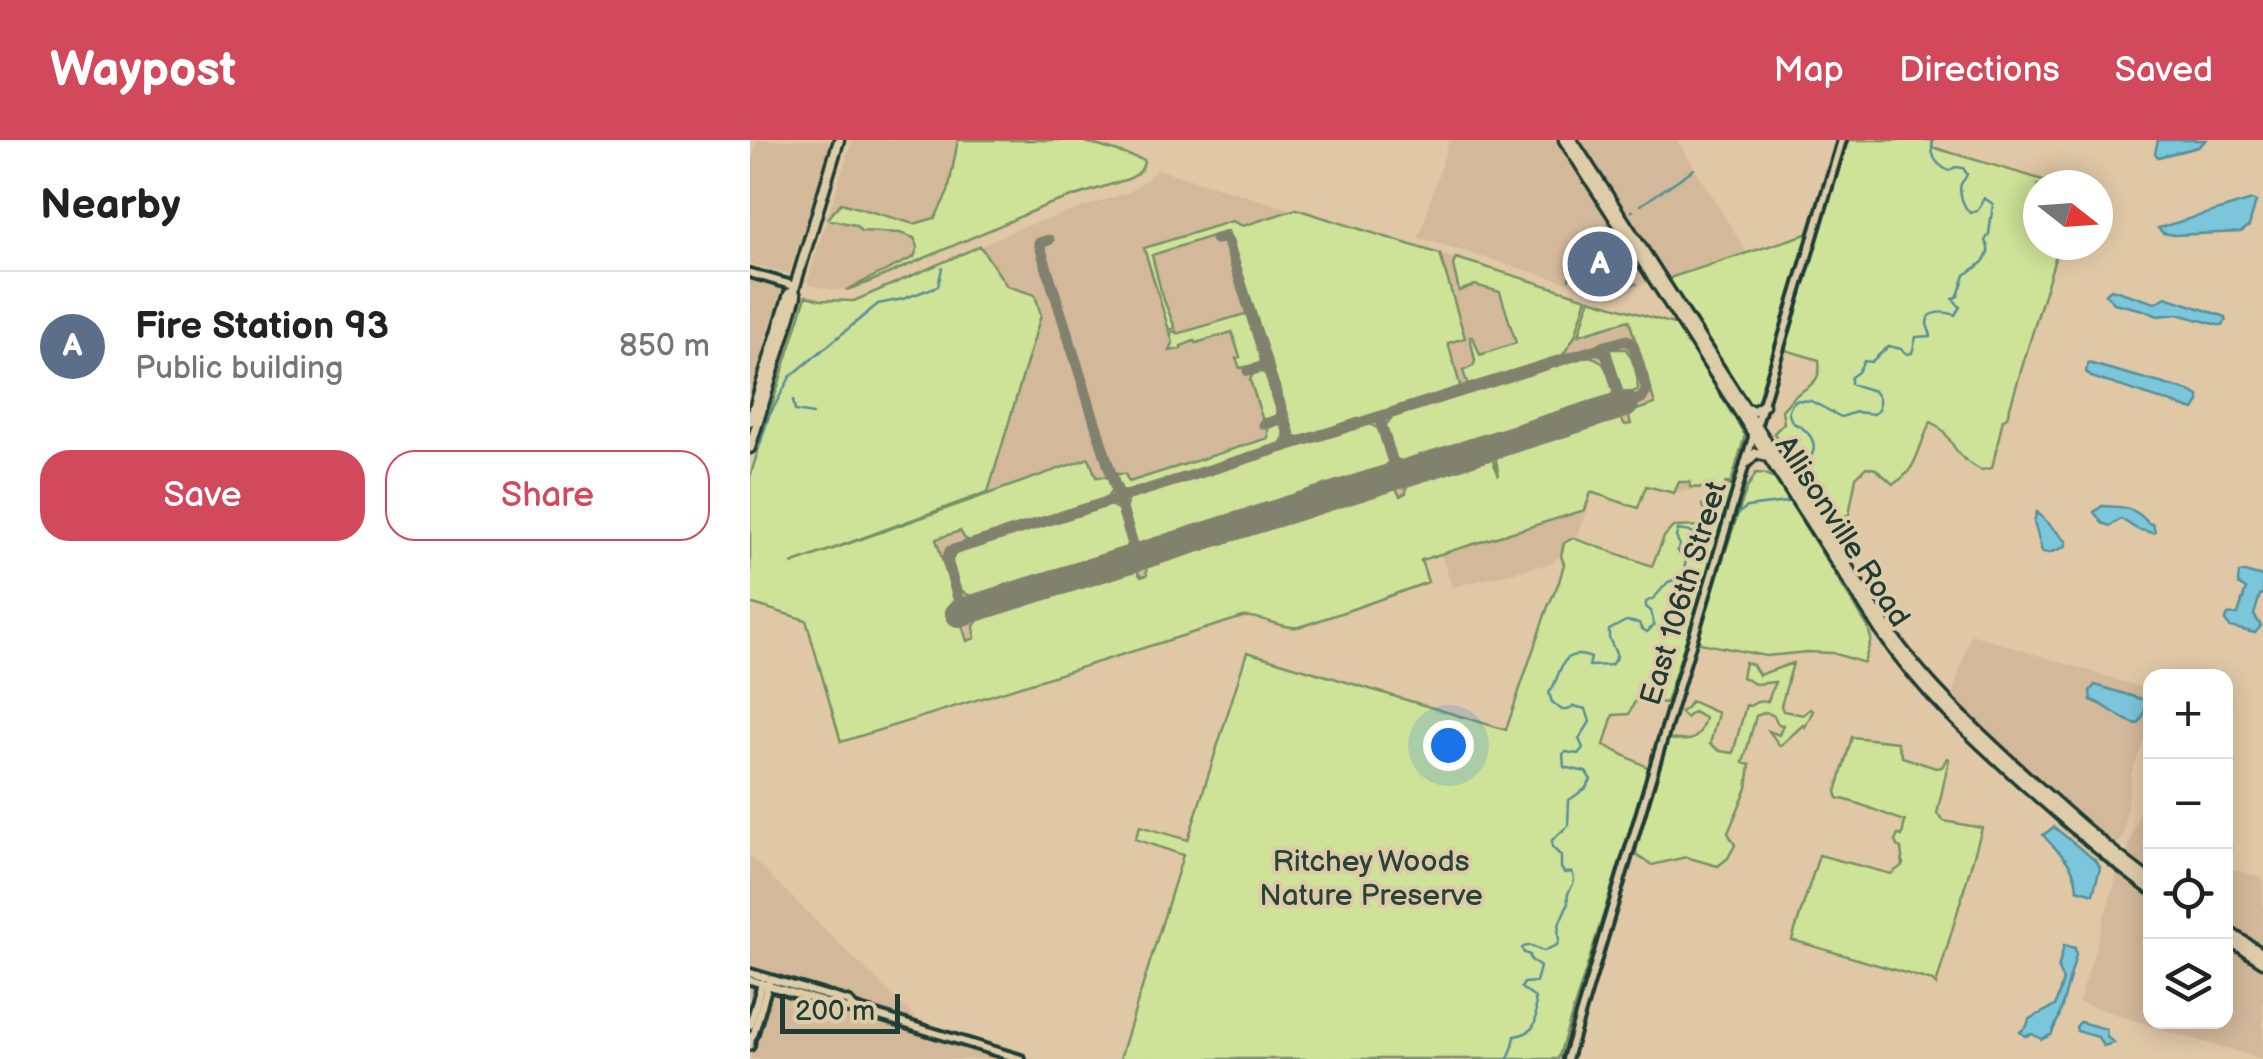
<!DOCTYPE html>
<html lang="en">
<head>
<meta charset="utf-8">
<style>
	:root { --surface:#fff; --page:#f2f2f2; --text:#222; --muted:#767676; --line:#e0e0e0; --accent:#d1495b }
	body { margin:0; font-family:"Balsamiq Sans",sans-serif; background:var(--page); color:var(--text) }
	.controls { position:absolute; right:30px; bottom:30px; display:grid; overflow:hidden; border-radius:20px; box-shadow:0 5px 25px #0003 }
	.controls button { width:90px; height:90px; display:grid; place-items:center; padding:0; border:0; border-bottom:2px solid var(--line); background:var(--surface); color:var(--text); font:50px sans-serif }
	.compass { position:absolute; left:1273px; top:30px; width:90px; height:90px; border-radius:50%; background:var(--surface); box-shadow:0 5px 25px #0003; rotate:107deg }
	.scale { position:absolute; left:30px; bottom:25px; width:120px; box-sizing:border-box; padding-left:10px; border:5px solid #1f3d34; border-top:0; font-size:28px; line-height:35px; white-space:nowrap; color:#1f3d34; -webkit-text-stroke:8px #decca9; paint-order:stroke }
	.you { position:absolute; left:698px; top:605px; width:35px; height:35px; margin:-25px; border:8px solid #fff; border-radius:50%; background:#1a73e8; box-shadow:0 0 0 15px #1a73e833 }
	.badge { display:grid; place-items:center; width:65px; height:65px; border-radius:50%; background:var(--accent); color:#fff; font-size:32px; font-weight:700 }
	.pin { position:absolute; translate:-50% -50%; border:5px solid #fff; box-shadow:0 2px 10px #0006 }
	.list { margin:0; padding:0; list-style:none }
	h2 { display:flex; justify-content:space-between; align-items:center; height:130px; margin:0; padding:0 40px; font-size:42px }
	h2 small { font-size:32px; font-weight:400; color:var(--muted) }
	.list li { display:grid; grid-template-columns:65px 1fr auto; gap:30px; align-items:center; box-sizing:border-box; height:150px; padding:0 40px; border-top:2px solid var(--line) }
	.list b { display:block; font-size:38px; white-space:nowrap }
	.list p { margin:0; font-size:32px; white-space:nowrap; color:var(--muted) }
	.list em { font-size:32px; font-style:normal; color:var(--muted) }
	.actions { display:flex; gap:20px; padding:30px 40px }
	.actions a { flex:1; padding:22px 0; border:2px solid var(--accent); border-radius:30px; text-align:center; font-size:35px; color:var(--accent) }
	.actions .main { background:var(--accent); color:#fff }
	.icon { flex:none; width:55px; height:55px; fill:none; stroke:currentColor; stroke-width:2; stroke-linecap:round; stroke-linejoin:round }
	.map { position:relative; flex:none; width:1513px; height:919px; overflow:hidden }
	header { display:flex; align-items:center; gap:60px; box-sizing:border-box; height:140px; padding:0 50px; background:var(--accent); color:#fff }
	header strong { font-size:48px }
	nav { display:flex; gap:55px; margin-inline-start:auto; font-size:35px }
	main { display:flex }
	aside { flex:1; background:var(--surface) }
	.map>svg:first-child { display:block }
	.built { fill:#d3b99a }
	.green { fill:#cfe398; stroke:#779066; stroke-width:2.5 }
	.water { fill:#7bc6db; stroke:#568f98; stroke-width:2.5 }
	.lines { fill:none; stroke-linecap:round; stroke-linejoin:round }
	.stream { stroke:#568f98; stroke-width:2.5 }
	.taxiway { stroke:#80826d; stroke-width:11 }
	.runway { stroke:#80826d; stroke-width:28 }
	.secondary-casing { stroke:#1f3d34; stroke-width:14 }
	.primary-casing { stroke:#1f3d34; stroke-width:15 }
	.secondary { stroke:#decca9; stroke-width:6 }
	.primary { stroke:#decca9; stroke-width:8 }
	.labels { text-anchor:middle; stroke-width:8; stroke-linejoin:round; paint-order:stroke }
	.street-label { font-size:30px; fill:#1f3d34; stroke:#decca9 }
	.park-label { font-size:30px; fill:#284539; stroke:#decca9 }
</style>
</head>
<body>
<header>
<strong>Waypost</strong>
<nav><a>Map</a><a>Directions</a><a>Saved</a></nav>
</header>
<main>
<aside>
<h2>Nearby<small></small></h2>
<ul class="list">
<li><span class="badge" style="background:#5c6f8a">A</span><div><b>Fire Station 93</b><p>Public building</p></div><em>850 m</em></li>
</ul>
<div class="actions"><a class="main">Save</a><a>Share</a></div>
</aside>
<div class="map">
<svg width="1513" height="919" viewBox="0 0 1513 919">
	<rect width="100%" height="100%" fill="#e0c8a6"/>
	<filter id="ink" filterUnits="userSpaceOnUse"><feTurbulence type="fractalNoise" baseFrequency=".01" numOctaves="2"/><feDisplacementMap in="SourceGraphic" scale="20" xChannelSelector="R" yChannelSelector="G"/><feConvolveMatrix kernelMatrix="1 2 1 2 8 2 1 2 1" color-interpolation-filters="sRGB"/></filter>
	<g filter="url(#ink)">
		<path class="built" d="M7,0h71l2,6 -41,128 -39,-10v-108h3z
			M102,0h106l-10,52 -13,26 -21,6 -72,-21 -14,17 27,5 6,6 39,2 15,5 3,9 -4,10 -68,33h-13l-23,-5 -3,-3z
			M699,0h107l93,141 -24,13 -13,2 -193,-58z
			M826,0h101l69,111 -1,2 -71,22 -7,5z
			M407,29l519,156 72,112 -13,47 -62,9 -28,-8 -8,22 -44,-13 -17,47 -7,1 -16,21 -101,24 -12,-35 -601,187 -48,-175 197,-72 19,-206 -27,-40 37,-17 112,-37 19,-14z
			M0,140l32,10 -32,104z
			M1221,494l179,56v32l-18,51 -9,64 -9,12 -66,-58 -11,-13 -6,-2 -44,-44 -5,-1 -32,-30z
			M1400,636v99l-24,-20z
			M0,716l187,183 63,20h-250z
			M1476,727l37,11v69l-37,-23z
			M1367,735h4l29,19v128h76v-80l37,24v93l-97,-28 -87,-29z"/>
		<path class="green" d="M208,0h121l65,20c-1,11 -7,15 -16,19l-81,26 -180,78 -21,7 68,-33 4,-10 -4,-9 -14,-5 -39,-2 -6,-6 -28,-6 14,-16 73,21 21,-6 13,-26z
			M1096,0h87l-1,7 128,38h-22v60h21l-52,172 -4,2 -11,49 -11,2c-7,-4 -16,-9 -21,-15 -11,-13 -13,-25 -29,-33 -14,25 -12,48 -38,62l-17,-15 -10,-2 -10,10 -7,38 -20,2 -55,-84 10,-10 -2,-13c5,-5 8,-10 13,-14 15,-11 27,-14 24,-36l-37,-11z
			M546,69l144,45 25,84 -17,5 12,42 -1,2 -158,50 -6,-1 -67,-205 -76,24 10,40 13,33 -6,2 -25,-82 88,-27 11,5z
			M1060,93l-52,170 -4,4 -5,-4 -79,-123 2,-3z
			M230,106l27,40 28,9 6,20 -53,177 -197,72 298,-106 7,19h13l3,12 -5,9 -136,43 -6,-2 -5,-8 -24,8 31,102 8,-3 -1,-12 7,-10 150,-47 6,2 4,6 6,-2 -1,-7 4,-5 239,-75 7,1 4,7 6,-3v-5l4,-7 81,-25 8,20 -4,-22 120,-37 6,2 4,6 6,-1 -3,-11 27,-9 -26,-84 -50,15 11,-36 87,26 68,110 -14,48h-7l10,4 -67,213 -2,3 -28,-6 -8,17 -16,1 -9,30 45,23 -91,291h-438l63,-204 -48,-16 5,-13 48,14 59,-188 259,78 41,-121 12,-27 5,-18 -3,-8 3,-13 9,-5 79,28 12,-29 9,-10 34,-1 1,-4 -6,-17 10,-5 3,-11 -25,-2v-5h-11l-5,11 -28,-7 -8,22 -47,-16 -6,18 -164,50 7,22c-33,12 -66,24 -99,35 -10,3 -21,8 -31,10 -19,2 -36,-12 -55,-10l-402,125 -35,-122 -56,-17v-126l56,-181 15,4 33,1z
			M706,118l131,40 -12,38 -12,19 -92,29 -4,-1 -4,-12 10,-5 2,-5 -5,-24h3l7,18 36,-12 -16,-51 -25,-7 -16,6 -6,-26z
			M495,174l3,2 13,44 -2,4 -19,4 -4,-10 4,-1 -8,-25 -36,11 -2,-2 -13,5v3l-11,2 3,-8 -3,-10 6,-2 1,3z
			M859,209h17c9,13 12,25 12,41l-15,5z
			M834,216c21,0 24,16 30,34l-5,10 -204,63 -10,-5 -10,-32 7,-9z
			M511,232l5,2 12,38 -2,5 -9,3 -5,-2 -12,-38 3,-6z
			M528,284l4,2 3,9 -5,9 -151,48 -7,-2 -5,-11v-5h8l4,8 139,-44v-10z
			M619,284l10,5 10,32 -6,9 -240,75 -6,-1 -11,-36 3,-9z
			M1006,333l10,1 10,6 92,147 3,12 -7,24 -31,-10 -26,-1 -41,4 -66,-13 -3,-7 49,-146z
			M360,365l9,5 10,32 -4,9 -148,46c-20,-1 -21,-19 -26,-35l5,-9z
			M995,522l8,3 6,10 34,-12 -12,43 2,5 20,4 7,-6 3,2 -8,16 -2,-2 -23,21 -11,-15 10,4 4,-10 -5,-1 -4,-8 -8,-4 -10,4 -13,47 7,2 -3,23 -19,45 7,12 -7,13 -10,8 -32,-9 -34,8 -15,-9 -1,-5 31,-112c24,2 31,5 38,-21l-12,-6 -7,6 -6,-6 6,-3 5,-8 27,12 -8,31 10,7 13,2 13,-48 4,1 7,-4 11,-1 7,-19 -20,2 -13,-7z
			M1102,597l45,5 5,15 34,11 6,-1 5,-9 2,1 -12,55 7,7 38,7 -46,157 -3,-4 -141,-41 27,-85 72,19 12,-9 -2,-17 -4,-2 -2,-5 3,-6 4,1 3,-15c-23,-7 -43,-18 -67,-23l-2,-6z"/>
		<path class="water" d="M1408,0h48l-8,7 -40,10 -3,-4z
			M1502,60l4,2 -7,24 -8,6 -67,3 -11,-2 -5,-5z
			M1361,149l44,14 11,-6 60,20v3l-3,5h-5l-40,-11 -20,2 -15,-6 -29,-7 -9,-9z
			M1338,223l101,28 10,5v6l-5,8 -103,-33 -5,-5z
			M1352,366c20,1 33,0 46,17l5,1 2,8 -2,1 -16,-4 -16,-10 -11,7 -8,-3 -8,-11z
			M1287,372l30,30 -2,5 -16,6 -7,-1 -8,-31z
			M1494,432l19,5v17l-3,1 -6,20 7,11 -6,7 -25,-6 -5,-6 3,-6 10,-1 8,-25 -7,-4 -1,-3 1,-9z
			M1345,545l50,15c2,8 -2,18 -7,24 -18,-3 -26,-17 -47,-24l-1,-9z
			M1304,687l43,35 3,6 -7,26 -16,-5c-2,-27 -18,-35 -34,-54z
			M1314,805l11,3 1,7 -17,62 -8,18 -9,4 -10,-5 -7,2 -5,-4 7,-6 2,-7 26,-13 8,-26 -5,-11z
			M1330,882l26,7 1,8 7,6 -11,3 -5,-9 -21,-6 -1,-4z"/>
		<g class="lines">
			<path class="stream" d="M891,65l53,-36
				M882,71h1
				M819,139l3,-11
				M829,142l12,6
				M874,145l13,-1
				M844,149l8,1 7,-3
				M1,255l9,-25
				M43,260l2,11 18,3
				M10,304l6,-22 24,-45 88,-73 25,-5 35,-13 4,-18
				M1055,355l10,-3 4,-4 -4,-13 -9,-9c2,-5 5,-9 7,-14 4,-13 -9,-25 -20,-29 -6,-10 -6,-15 3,-23l15,1 30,16 15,-5 18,2 5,-4v-12l-5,-7 -23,-7v-7l7,-5 6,-11 7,1 18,-16 12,3 6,5 5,-1 4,-16 15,-1c-1,-5 -4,-9 -4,-13 1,-14 21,-11 28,-8l5,-8 -7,-8 5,-3 7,-21c12,-8 31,-18 20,-34l4,-7 4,-30 -9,-6 -7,13 -7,2c-6,-6 -12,-20 -9,-29 2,-3 5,-6 6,-10l-4,-6 -8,-1 -6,4c-14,-7 -19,-16 -16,-31
				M758,919l5,-13 2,-10c24,-4 22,-17 20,-38l-14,-10 3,-5 12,-1 4,-15 -10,-8v-4l-6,-2 -2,-5c9,-6 14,1 22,3l13,-6 2,-5c-3,-16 4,-23 9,-37 0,-3 -1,-6 0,-9 4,-11 9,-10 4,-22l-8,1 -3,-5v-12l-9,-9v-7l16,-14 1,-26 16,-11 6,-9 -5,-8 -22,-5 -1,-13 3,-2 12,2 5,-6 -4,-9 11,-17 -4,-13 -13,-3 -5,4h-6l-10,-8 -3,-9c13,-15 8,-48 42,-35l-2,8 22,-1 6,-9 -8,-18v-8l17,-9 13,2 2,5 6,4 7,-7 -3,-14 -5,-4v-5l8,-4 14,-16 15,-5 3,-18 -9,-8 3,-6 -4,-8 2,-7 25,4 18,-15 18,-6 8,-6 47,-6"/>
			<path class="taxiway" d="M466,99l9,-1 3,4 64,202
				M299,100l-10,3 98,314
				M849,208l28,-8 6,5 14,45 -5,8 -17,6
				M498,231l20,-6
				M629,277l18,59
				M514,284l20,-6
				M212,472l-15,-52 3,-9 647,-202 9,4 16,52"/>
			<path class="runway" d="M209,473l666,-209"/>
			<g class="secondary-casing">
				<path id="secondary" d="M0,133l45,13
					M0,833l99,29 4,6
					M0,840l97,29 6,-1 168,51
					M0,885l12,-42
					M0,906l1,-8 3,-5 15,-52
					M817,919l275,-919"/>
			</g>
			<g class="primary-casing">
				<path id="primary" d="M814,0l317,492c41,60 90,104 144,153 41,36 81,73 125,104
					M822,0l315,488c39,57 88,101 138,147 41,37 81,73 125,105
					M996,269l8,2 10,-6
					M0,281l39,-127 5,-3 1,-5 44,-146
					M0,308l46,-152 -2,-5
					M996,323l10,-10 10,3
					M1476,790l37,24
					M1476,798l37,24"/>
			</g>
			<use href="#secondary" class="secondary"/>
			<use href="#primary" class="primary"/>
		</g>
	</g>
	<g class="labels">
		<g class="street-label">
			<text transform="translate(1093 391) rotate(57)" y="10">Allisonville Road</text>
			<text transform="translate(933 453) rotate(-73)" y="10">East 106th Street</text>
		</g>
		<g class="park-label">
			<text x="621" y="731">Ritchey Woods<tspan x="621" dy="34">Nature Preserve</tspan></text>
		</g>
	</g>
</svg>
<div class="controls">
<button>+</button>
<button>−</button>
<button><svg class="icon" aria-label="locate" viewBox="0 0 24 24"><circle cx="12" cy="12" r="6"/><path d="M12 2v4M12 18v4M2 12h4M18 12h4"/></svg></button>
<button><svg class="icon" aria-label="layers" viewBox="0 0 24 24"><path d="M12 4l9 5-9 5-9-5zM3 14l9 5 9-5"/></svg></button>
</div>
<svg class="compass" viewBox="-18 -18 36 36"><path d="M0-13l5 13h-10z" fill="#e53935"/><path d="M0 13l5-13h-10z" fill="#767676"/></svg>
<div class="scale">200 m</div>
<div class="you"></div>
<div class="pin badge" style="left:850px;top:124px;background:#5c6f8a">A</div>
</div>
</main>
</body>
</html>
